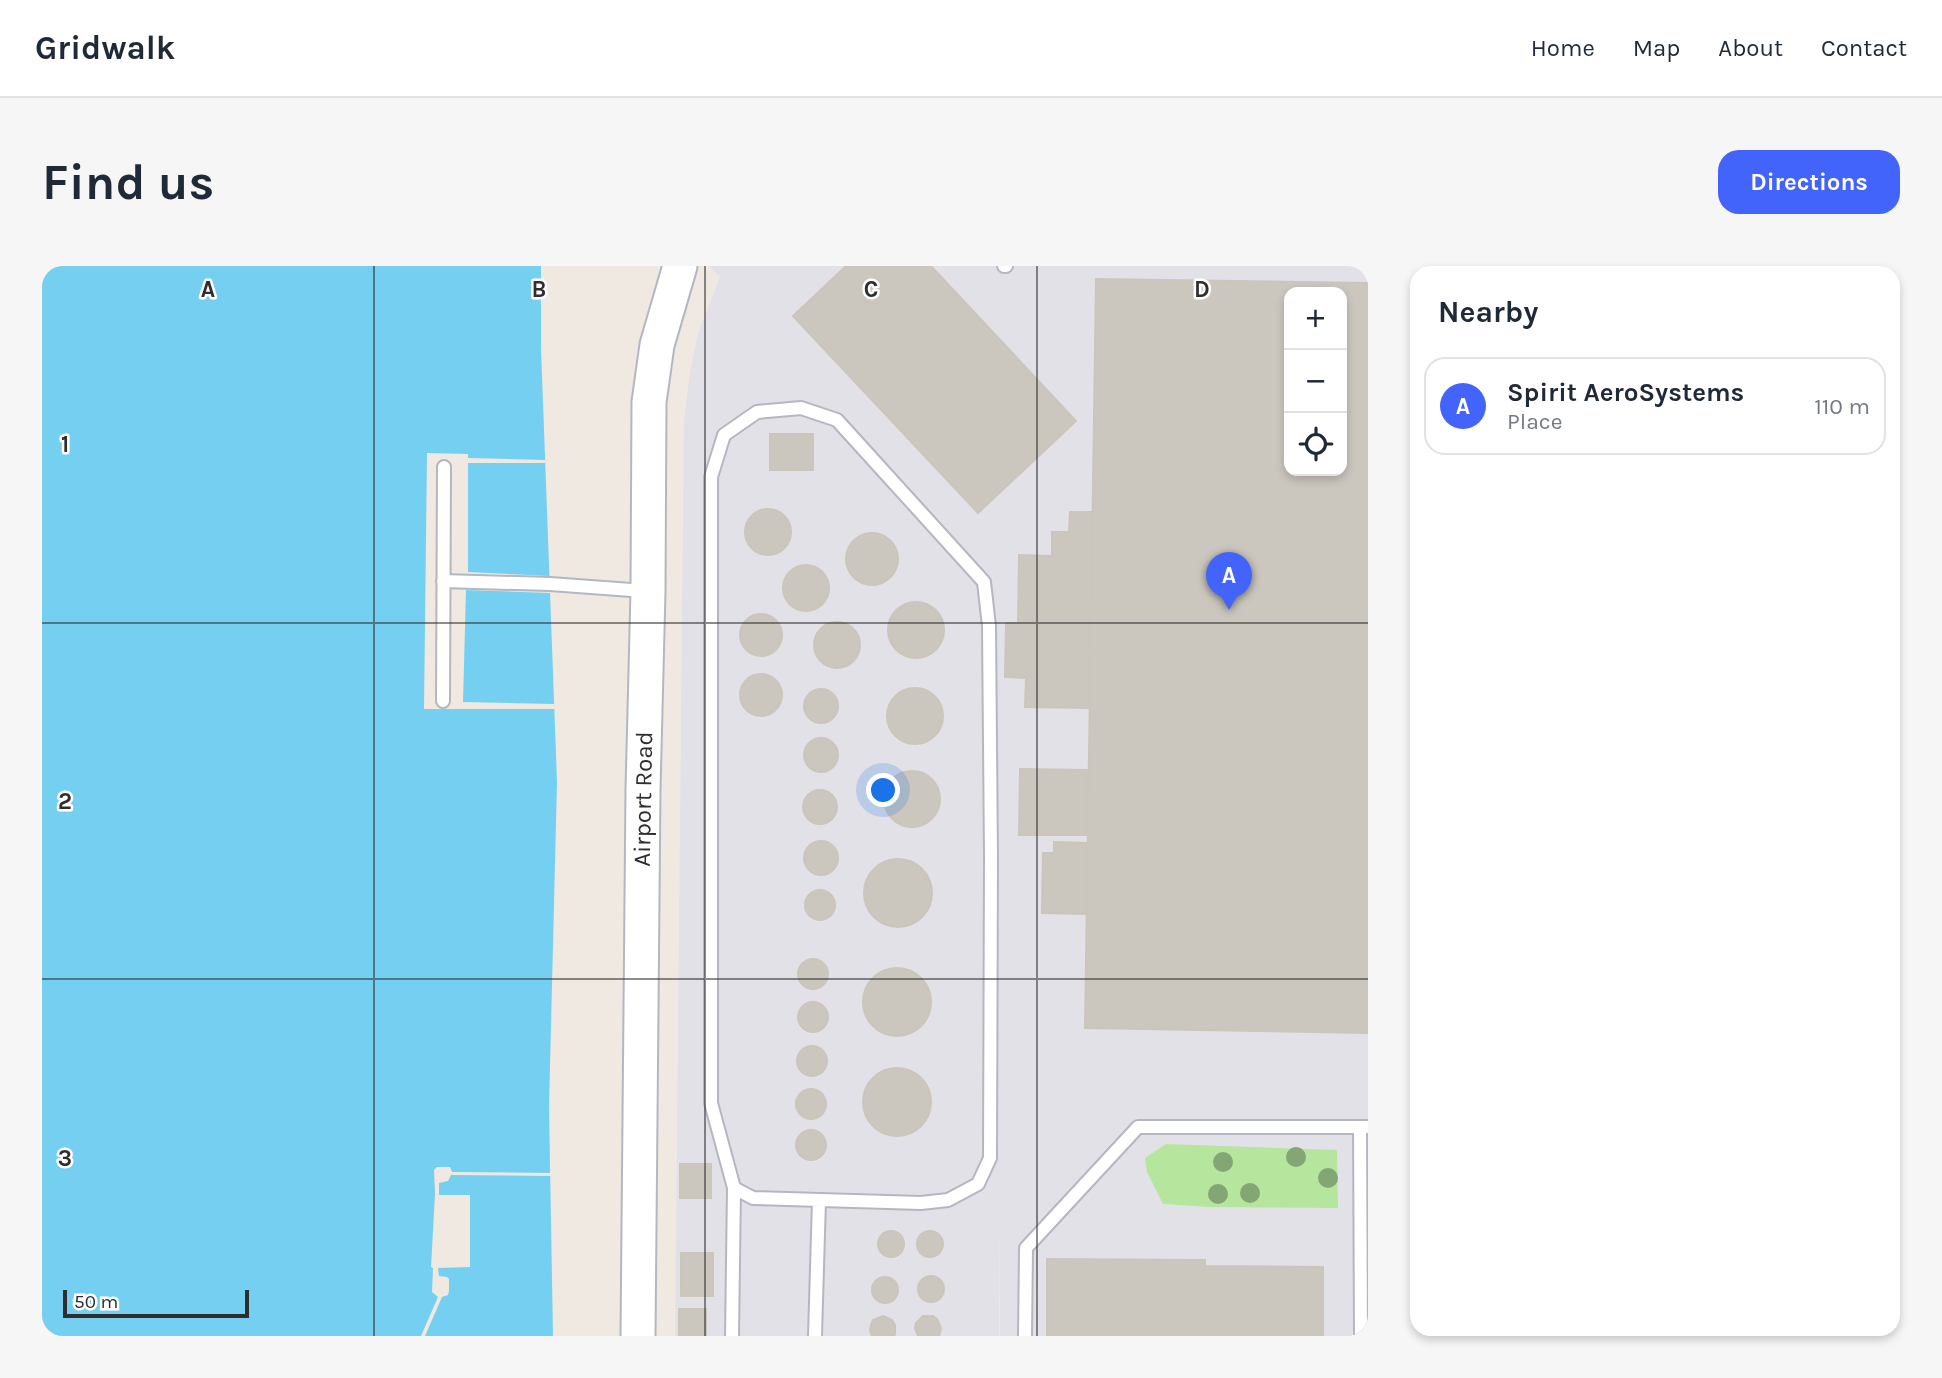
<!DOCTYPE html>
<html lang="en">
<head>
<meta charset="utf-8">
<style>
	:root { --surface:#fff; --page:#f6f6f7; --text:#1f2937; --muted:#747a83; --line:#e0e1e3; --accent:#4264fb }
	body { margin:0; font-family:Karla,sans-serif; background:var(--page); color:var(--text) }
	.controls { position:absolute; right:21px; top:21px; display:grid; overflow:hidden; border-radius:14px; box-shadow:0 4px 10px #0003 }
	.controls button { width:63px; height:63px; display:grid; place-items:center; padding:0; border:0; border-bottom:2px solid var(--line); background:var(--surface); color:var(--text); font:35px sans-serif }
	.scale { position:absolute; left:21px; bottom:18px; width:186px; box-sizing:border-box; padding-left:7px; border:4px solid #2e2e2e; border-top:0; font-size:19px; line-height:24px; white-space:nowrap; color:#2e2e2e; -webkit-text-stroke:5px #fff; paint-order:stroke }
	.you { position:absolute; left:842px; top:525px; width:24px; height:24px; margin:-18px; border:5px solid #fff; border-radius:50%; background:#1a73e8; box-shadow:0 0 0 10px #1a73e833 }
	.badge { display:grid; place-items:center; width:46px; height:46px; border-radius:50%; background:var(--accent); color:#fff; font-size:23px; font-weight:700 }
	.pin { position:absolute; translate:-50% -58px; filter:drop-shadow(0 2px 4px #0008) }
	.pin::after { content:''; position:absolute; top:37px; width:24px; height:21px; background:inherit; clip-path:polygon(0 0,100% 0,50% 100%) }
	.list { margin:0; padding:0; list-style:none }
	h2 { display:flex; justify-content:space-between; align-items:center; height:91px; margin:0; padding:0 28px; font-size:30px }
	h2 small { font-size:23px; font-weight:400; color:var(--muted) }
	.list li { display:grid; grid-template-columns:46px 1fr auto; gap:21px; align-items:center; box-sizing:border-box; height:98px; margin:0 14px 14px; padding:0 14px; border:2px solid var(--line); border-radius:21px }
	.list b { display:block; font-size:26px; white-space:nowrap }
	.list p { margin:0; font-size:23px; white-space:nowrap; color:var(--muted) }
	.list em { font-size:23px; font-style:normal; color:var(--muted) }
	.icon { flex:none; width:38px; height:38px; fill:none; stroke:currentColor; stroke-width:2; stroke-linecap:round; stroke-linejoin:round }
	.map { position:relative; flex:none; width:1326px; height:1070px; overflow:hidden; border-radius:21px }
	header { display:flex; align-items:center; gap:42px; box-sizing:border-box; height:98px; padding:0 35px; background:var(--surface); border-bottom:2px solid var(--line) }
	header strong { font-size:33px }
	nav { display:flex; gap:38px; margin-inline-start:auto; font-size:24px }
	.intro { display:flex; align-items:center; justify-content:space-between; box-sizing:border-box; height:168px; padding:0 42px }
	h1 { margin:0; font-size:49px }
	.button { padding:18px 32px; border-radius:21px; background:var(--accent); color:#fff; font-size:24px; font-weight:700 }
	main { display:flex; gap:42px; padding:0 42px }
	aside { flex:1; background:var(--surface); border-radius:21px; box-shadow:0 4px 10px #0003 }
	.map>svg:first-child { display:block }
	.industrial { fill:#e3e1e8; fill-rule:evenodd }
	.green { fill:#b6e59e }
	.water { fill:#75cff0 }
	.pier { fill:#efe9e1 }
	.building { fill:#cbc7bf; stroke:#cbc5ba; stroke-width:2; fill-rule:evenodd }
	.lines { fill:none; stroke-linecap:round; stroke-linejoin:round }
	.lane-casing { stroke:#b4b7c1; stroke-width:16 }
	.secondary-casing { stroke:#b4b7c1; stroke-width:37 }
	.lane { stroke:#fff; stroke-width:12 }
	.secondary { stroke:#fff; stroke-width:33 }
	.tree { fill:#84a574 }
	.grid { fill:none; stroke:#2e2e2e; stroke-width:2; stroke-opacity:0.55 }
	.labels { text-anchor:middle; stroke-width:5; stroke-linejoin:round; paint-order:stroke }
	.street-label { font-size:24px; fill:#2e2e2e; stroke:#fff }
	.grid-label { font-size:23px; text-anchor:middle; font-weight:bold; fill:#2e2e2e; stroke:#fff; stroke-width:5; stroke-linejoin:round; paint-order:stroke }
</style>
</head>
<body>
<header>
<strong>Gridwalk</strong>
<nav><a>Home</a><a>Map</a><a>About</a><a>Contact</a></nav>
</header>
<div class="intro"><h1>Find us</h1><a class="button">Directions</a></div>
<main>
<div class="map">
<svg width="1326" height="1070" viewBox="0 0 1326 1070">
	<rect width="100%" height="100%" fill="#efe9e1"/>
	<path class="industrial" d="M667,0h659v1070h-368v-120l-1,120h-324l9,-917 6,-46 8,-40 22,-56zM1247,26h53v179h-53z"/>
	<path class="green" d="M1124,878l171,6 1,58 -129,-1 -46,-3 -16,-32 -2,-14z"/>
	<path class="water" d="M0,0h499v82l16,434 -8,325 4,229h-511z"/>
	<path class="pier" d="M385,187l41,1v4l77,2v3h-77v109l81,4 1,17 -84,-3 -3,112 91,2 1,5h-131z
		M395,901h13l2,5 99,1v3l-100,-1 -3,6 -9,2v12h31v72l-32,1 1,8 8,1 2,2v12l-1,4 -6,2 -17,39h-4l17,-39 -6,-5 1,-24 -2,-1 4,-73 -1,-24z"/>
	<path class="building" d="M804,0h85l145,155 -98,92 -185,-197z
		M1054,13l272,4v750l-283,-5zM1247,26h53v179h-53z
		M728,168h43v36h-43z
		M703 266a23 23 0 1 1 46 0a23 23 0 1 1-46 0Z
		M1028,246h22l-3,196 -64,-1 1,-29 -21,-1 1,-54h12l1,-68 33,1v-24h17z
		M804 293a26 26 0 1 1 52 0a26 26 0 1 1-52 0Z
		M741 322a23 23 0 1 1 46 0a23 23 0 1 1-46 0Z
		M846 364a28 28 0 1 1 56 0a28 28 0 1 1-56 0Z
		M698 369a21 21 0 1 1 42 0a21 21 0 1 1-42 0Z
		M772 379a23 23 0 1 1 46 0a23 23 0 1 1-46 0Z
		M698 429a21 21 0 1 1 42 0a21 21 0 1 1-42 0Z
		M845 450a28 28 0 1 1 56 0a28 28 0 1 1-56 0Z
		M762 440a17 17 0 1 1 34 0a17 17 0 1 1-34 0Z
		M762 489a17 17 0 1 1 34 0a17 17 0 1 1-34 0Z
		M978,503l67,1 -1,65h-67z
		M842 533a28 28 0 1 1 56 0a28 28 0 1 1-56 0Z
		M761 541a17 17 0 1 1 34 0a17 17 0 1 1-34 0Z
		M762 592a17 17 0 1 1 34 0a17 17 0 1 1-34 0Z
		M1012,576l33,1 -1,71 -44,-1 1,-60h11z
		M822 627a34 34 0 1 1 68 0a34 34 0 1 1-68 0Z
		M763 639a15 15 0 1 1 30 0a15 15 0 1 1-30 0Z
		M756 708a15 15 0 1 1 30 0a15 15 0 1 1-30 0Z
		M821 736a34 34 0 1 1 68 0a34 34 0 1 1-68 0Z
		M756 751a15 15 0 1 1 30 0a15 15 0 1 1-30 0Z
		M755 795a15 15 0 1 1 30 0a15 15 0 1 1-30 0Z
		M821 836a34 34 0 1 1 68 0a34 34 0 1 1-68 0Z
		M754 838a15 15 0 1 1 30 0a15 15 0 1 1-30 0Z
		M754 879a15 15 0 1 1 30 0a15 15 0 1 1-30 0Z
		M638,898h31v34h-31z
		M836 978a13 13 0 1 1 26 0a13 13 0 1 1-26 0Z
		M875 978a13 13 0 1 1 26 0a13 13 0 1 1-26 0Z
		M639,987h32v43h-32z
		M1005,993l158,1v6l118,1v69h-276z
		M876 1023a13 13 0 1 1 26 0a13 13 0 1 1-26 0Z
		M830 1024a13 13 0 1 1 26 0a13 13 0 1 1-26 0Z
		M637,1043h27v27h-27z
		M841,1050l9,4 3,5v9l-1,2h-22l-2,-6 1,-5 2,-5z
		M881,1050h10l4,3 4,9 -2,8h-21l-3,-8 1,-5z"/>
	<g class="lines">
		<g class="lane-casing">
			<path id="lane" d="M962,0h2
				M401,315l107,3 95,7
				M401,435l1,-234
				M1318,861l1,209
				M690,1070l2,-148 -23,-85v-626l13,-42 33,-23 44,-4 36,12 147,162 5,44 2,232 -1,300 -12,26 -30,16 -27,3 -168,-5 -19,-10
				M773,1070l4,-136
				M983,1070l1,-88 112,-121h230"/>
		</g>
		<g class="secondary-casing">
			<path id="secondary" d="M596,1070l5,-546 5,-199 1,-189 8,-57 23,-79"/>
		</g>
		<use href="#lane" class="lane"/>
		<use href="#secondary" class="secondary"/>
	</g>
	<g class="tree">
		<circle cx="1254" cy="891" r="10"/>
		<circle cx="1181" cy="896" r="10"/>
		<circle cx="1286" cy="912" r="10"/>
		<circle cx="1208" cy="927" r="10"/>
		<circle cx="1176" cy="928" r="10"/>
	</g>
	<path class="grid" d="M332,0v1070M663,0v1070M995,0v1070M0,357h1326M0,713h1326"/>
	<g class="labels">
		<g class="street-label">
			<text transform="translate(601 533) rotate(-89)" y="8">Airport Road</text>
		</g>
	</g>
	<g class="grid-label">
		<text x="166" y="31">A</text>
		<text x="497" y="31">B</text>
		<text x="829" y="31">C</text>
		<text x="1160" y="31">D</text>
		<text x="23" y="186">1</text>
		<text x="23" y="543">2</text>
		<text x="23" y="900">3</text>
	</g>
</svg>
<div class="controls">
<button>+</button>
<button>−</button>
<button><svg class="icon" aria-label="locate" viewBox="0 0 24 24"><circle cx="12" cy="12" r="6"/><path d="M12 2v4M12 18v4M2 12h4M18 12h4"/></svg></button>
</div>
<div class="scale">50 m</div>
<div class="you"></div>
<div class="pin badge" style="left:1187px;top:344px">A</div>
</div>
<aside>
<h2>Nearby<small></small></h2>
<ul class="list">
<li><span class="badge">A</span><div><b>Spirit AeroSystems</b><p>Place</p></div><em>110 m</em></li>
</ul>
</aside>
</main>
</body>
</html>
